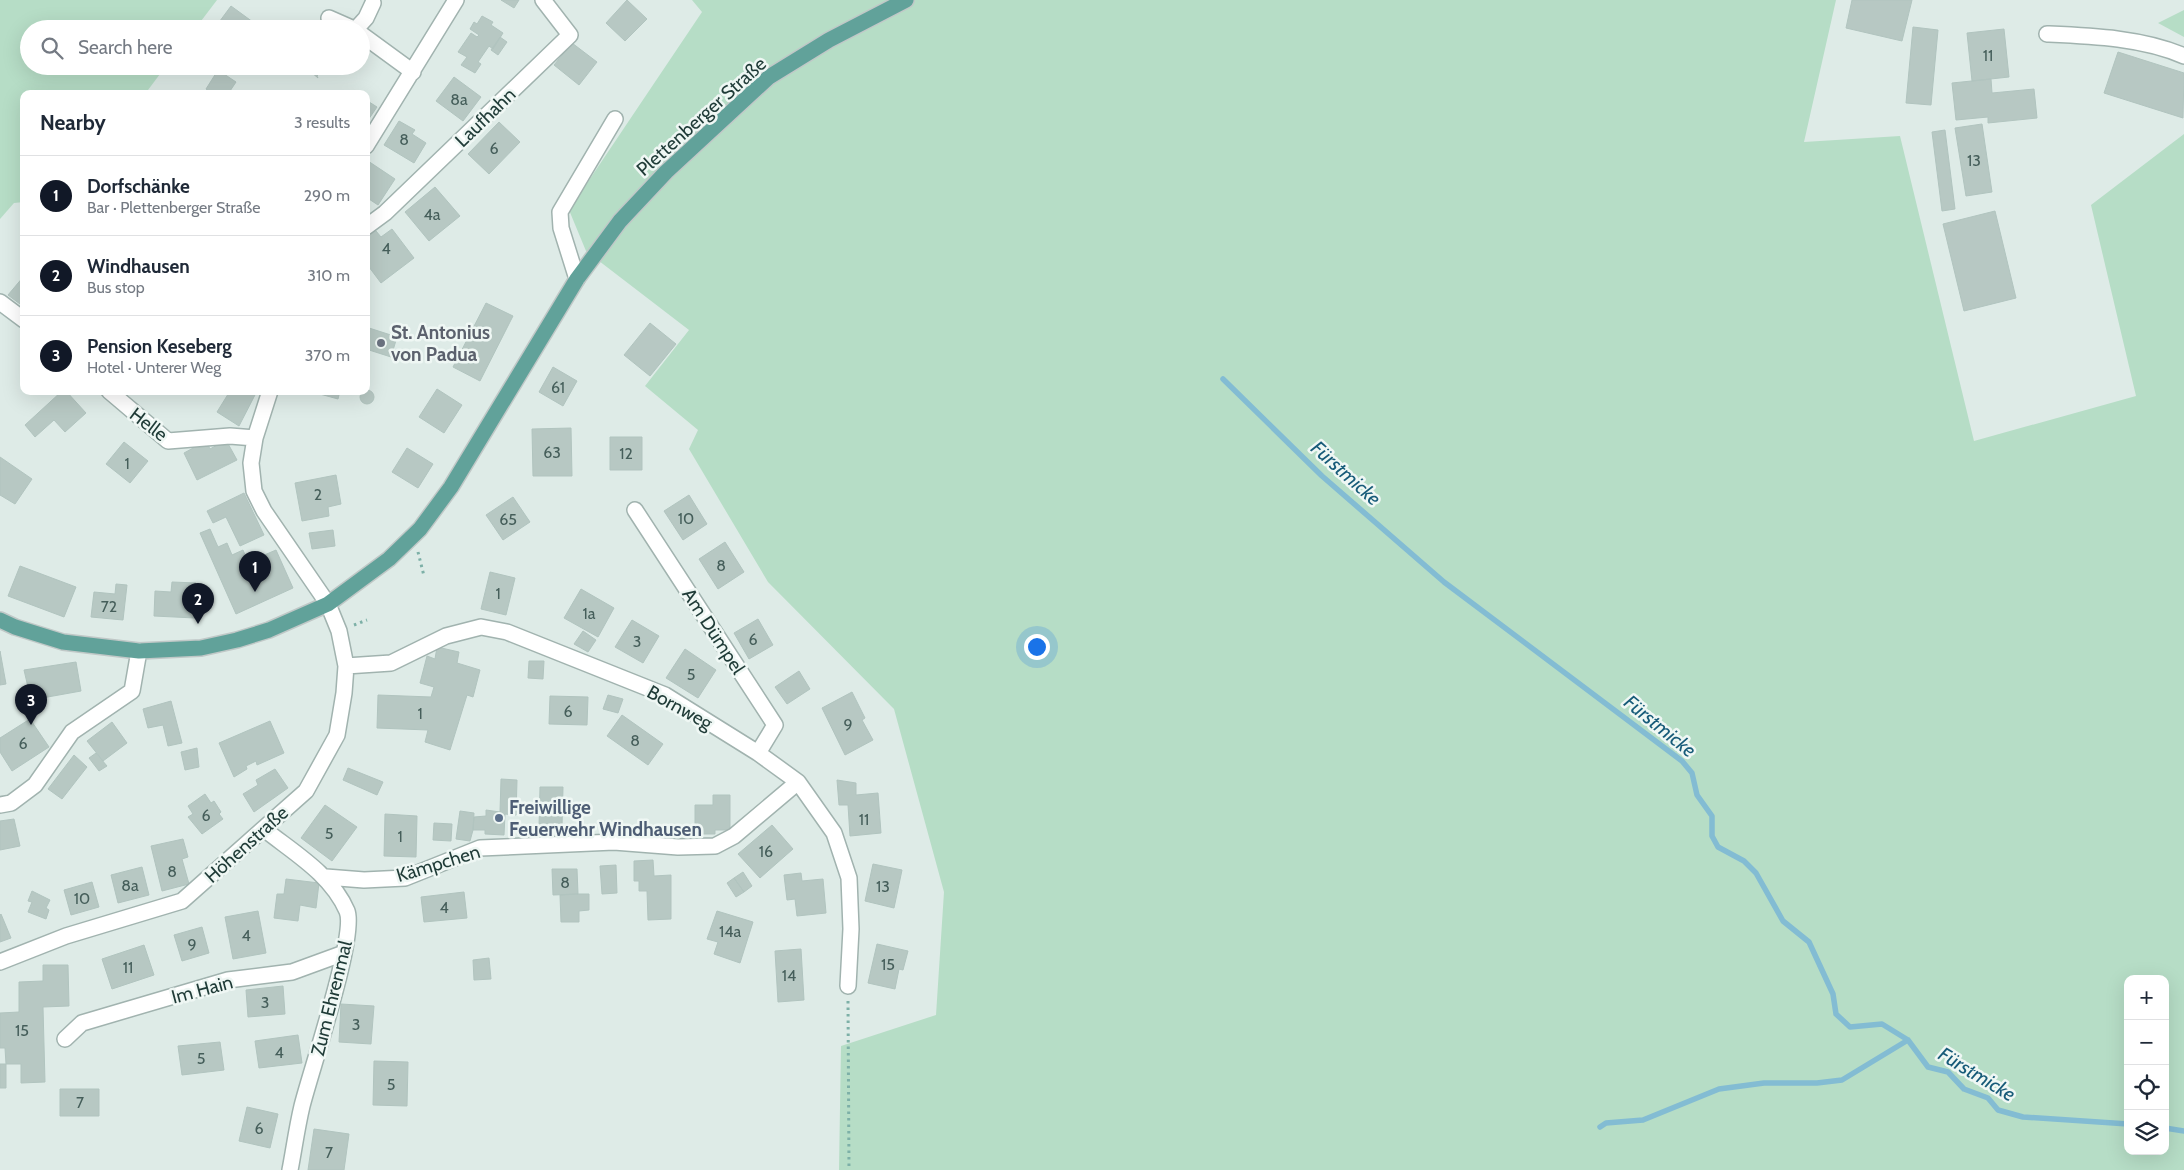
<!DOCTYPE html>
<html lang="en">
<head>
<meta charset="utf-8">
<style>
	:root { --surface:#fff; --page:#f6f6f7; --text:#1f2937; --muted:#747a83; --line:#e0e1e3; --accent:#111827 }
	body { margin:0; font-family:Cabin,sans-serif; background:var(--page); color:var(--text) }
	.controls { position:absolute; right:15px; bottom:15px; display:grid; overflow:hidden; border-radius:10px; box-shadow:0 5px 20px #0002 }
	.controls button { width:45px; height:45px; display:grid; place-items:center; padding:0; border:0; border-bottom:1px solid var(--line); background:var(--surface); color:var(--text); font:25px sans-serif }
	.you { position:absolute; left:1036px; top:646px; width:18px; height:18px; margin:-12px; border:4px solid #fff; border-radius:50%; background:#1a73e8; box-shadow:0 0 0 8px #1a73e833 }
	.badge { display:grid; place-items:center; width:32px; height:32px; border-radius:50%; background:var(--accent); color:#fff; font-size:16px; font-weight:700 }
	.pin { position:absolute; translate:-50% -41px; filter:drop-shadow(0 1px 2px #0008) }
	.pin::after { content:''; position:absolute; top:26px; width:18px; height:15px; background:inherit; clip-path:polygon(0 0,100% 0,50% 100%) }
	.list { margin:0; padding:0; list-style:none }
	h2 { display:flex; justify-content:space-between; align-items:center; height:65px; margin:0; padding:0 20px; font-size:21px }
	h2 small { font-size:16px; font-weight:400; color:var(--muted) }
	.list li { display:grid; grid-template-columns:32px 1fr auto; gap:15px; align-items:center; box-sizing:border-box; height:80px; padding:0 20px; border-top:1px solid var(--line) }
	.list b { display:block; font-size:19px; white-space:nowrap }
	.list p { margin:0; font-size:16px; white-space:nowrap; color:var(--muted) }
	.list em { font-size:16px; font-style:normal; color:var(--muted) }
	.icon { flex:none; width:28px; height:28px; fill:none; stroke:currentColor; stroke-width:2; stroke-linecap:round; stroke-linejoin:round }
	.map { position:relative; flex:none; width:2184px; height:1170px; overflow:hidden }
	.search { position:absolute; background:var(--surface); box-shadow:0 5px 20px #0002; left:20px; top:20px; width:350px; height:55px; display:flex; align-items:center; gap:12px; box-sizing:border-box; padding:0 18px; border-radius:28px; color:var(--muted); font-size:19px }
	.panel { position:absolute; background:var(--surface); box-shadow:0 5px 20px #0002; left:20px; top:90px; width:350px; height:305px; border-radius:10px }
	.map>svg:first-child { display:block }
	.green { fill:#b6ddc6; fill-rule:evenodd }
	.lines { fill:none; stroke-linecap:round; stroke-linejoin:round }
	.stream { stroke:#83bcd3; stroke-width:5.5 }
	.building { fill:#b7c8c3; stroke:#b1c4bf }
	.minor-casing { stroke:#a1b3af; stroke-width:18 }
	.major-casing { stroke:#c0c8c7; stroke-width:18 }
	.path { stroke:#7db0a7; stroke-width:3; stroke-dasharray:2.5 4; stroke-linecap:butt }
	.minor { stroke:#fff; stroke-width:15 }
	.major { stroke:#61a29a; stroke-width:15 }
	.worship-dot { fill:#6b7280; stroke:#eff7f4; stroke-width:2 }
	.service-dot { fill:#5c6f8a; stroke:#eff7f4; stroke-width:2 }
	.labels { text-anchor:middle; stroke-width:5; stroke-linejoin:round; paint-order:stroke }
	.number-label { font-size:16px; fill:#455e5a }
	.street-label { font-size:19px; fill:#1f3b37; stroke:#eff7f4 }
	.worship-label { font-size:19px; font-weight:bold; fill:#5b616d; stroke:#eff7f4; text-anchor:start }
	.service-label { font-size:19px; font-weight:bold; fill:#4e5e75; stroke:#eff7f4; text-anchor:start }
	.water-label { font-size:20px; font-style:italic; fill:#175b79; stroke:#eff7f4 }
</style>
</head>
<body>
<div class="map">
<svg width="2184" height="1170" viewBox="0 0 2184 1170">
	<rect width="100%" height="100%" fill="#deebe7"/>
	<path class="green" d="M0,0h217l-22,29h-166v37h137l-21,28h-121v108l-10,1 -14,16z
		M692,0h1144l-32,142 96,-6 74,305 162,-45 -45,-191 93,-71v1036h-1345l2,-124 95,-31 8,-123 -50,-183 -126,-127 -79,-133 9,-19 -53,-44 44,-56 -103,-79 -17,-41 133,-198zM2128,979h37v172h-37z
		M2184,10v27l-26,-14z"/>
	<g class="lines">
		<path class="stream" d="M1223,379l99,97 122,106 238,179 10,12 5,22 15,21v20l6,11 26,14 12,12 27,48 26,21 24,52 3,20 14,13 32,-3 26,16 20,27 20,5 16,17 24,9 10,12 25,7 105,7
			M1600,1127l6,-4 37,-3 76,-31 45,-6h53l25,-3 66,-40
			M2165,1128l19,3"/>
	</g>
	<path class="building" d="M501,0h18l-5,8z
		M627,0l20,19 -22,22 -19,-18z
		M1852,0h60l-10,41 -56,-13z
		M231,6l26,19 -3,4h-40z
		M482,16l11,6 -2,3 12,8 -10,16 -4,-3 -11,16 3,2 -6,9 -14,-8 6,-8 -9,-5 13,-19 6,4 2,-2 -9,-6 4,-7 3,2z
		M1913,27l25,3 -7,75 -25,-2z
		M2004,29l5,48 -37,4 -5,-48z
		M500,37l7,5 -9,13 -7,-5z
		M572,43l25,19 -18,23 -25,-20z
		M2118,52l66,21 -1,45 -79,-25z
		M304,66h21l-8,10 1,2z
		M218,70l18,12 -8,12h-15l-7,-5z
		M454,77l27,20 -18,24 -27,-20z
		M1991,79l1,14 42,-4 3,29 -49,5v-6l-32,3 -4,-37z
		M366,100l11,7 -11,16z
		M399,121l16,9 -3,4 14,9 -12,20 -30,-18z
		M499,122l21,20 -31,32 -21,-20z
		M1982,124l10,68 -26,4 -11,-68z
		M1945,130l10,79 -13,2 -10,-79z
		M368,161l27,18 -17,26 -12,-8v-33z
		M435,187l25,29 -31,25 -24,-29z
		M1995,211l21,87 -52,13 -21,-87z
		M371,225l10,12 11,-8 22,29 -33,25 -15,-20v-35z
		M24,276v31l-16,-12z
		M486,303l27,13 -33,65 -27,-14z
		M650,323l26,21 -26,32 -26,-21z
		M366,327l31,10 -6,20 -25,-8z
		M553,367l24,14 -14,25 -24,-14z
		M437,389l25,16 -18,28 -25,-16z
		M360 397a7 7 0 1 1 14 0a7 7 0 1 1-14 0Z
		M62,391h4l20,22 -21,19 -11,-12 -19,17 -10,-12z
		M230,391h27l-18,35 -22,-14z
		M309,391h31l-2,8z
		M571,428l1,48h-39l-1,-47z
		M610,437h32v33h-32z
		M226,440l11,20 -40,20 -13,-27 22,-12 4,8z
		M124,442l24,19 -18,22 -24,-19z
		M407,448l26,16 -15,24 -26,-16z
		M0,457l32,22 -17,25 -15,-9z
		M336,475l5,29 -13,3 1,9 -27,5 -7,-38z
		M244,493l20,42 -24,11 -14,-29 -13,6 -6,-12z
		M689,495l18,29 -24,16 -19,-29z
		M513,497l17,25 -27,18 -17,-25z
		M210,529l8,18 9,-4 5,12 11,-5 5,12 28,-12 17,38 -57,26 -36,-81z
		M333,530l2,16 -23,3 -3,-16z
		M725,542l19,30 -26,17 -19,-30z
		M20,566l56,21 -12,30 -56,-21z
		M490,572l25,6 -9,37 -25,-6z
		M172,582l24,1 -1,35 -41,-2 1,-25 16,1z
		M116,584l11,1 -4,35 -32,-3 3,-25 21,2z
		M581,589l33,19 -16,29 -34,-19z
		M758,619l15,26 -24,14 -15,-26z
		M632,620l27,16 -16,27 -28,-16z
		M583,631l13,9 -8,12 -14,-8z
		M437,647l22,5 -2,11 23,7 -7,27 -6,-2 -17,55 -25,-8 3,-12 -51,-2 1,-33 53,2 3,-10 -14,-4 7,-27 8,3z
		M685,649l31,21 -18,28 -32,-20z
		M0,651l6,33 -6,1z
		M529,661h15l-1,18 -15,-1z
		M76,662l5,29 -50,9 -7,-30z
		M799,671l11,18 -23,15 -12,-17z
		M852,692l13,26 -3,2 11,20 -28,15 -23,-47z
		M608,695l15,4 -5,14 -15,-4z
		M550,696l38,1 -1,28 -38,-1z
		M171,701l11,42 -14,3 -5,-21 -15,3 -5,-19z
		M622,715l41,29 -15,21 -41,-29z
		M30,719l19,28 -37,24 -12,-19v-14z
		M270,721l14,32 -27,12 -1,-4 -10,5 1,3 -13,8 -15,-34z
		M112,722l15,21 -24,18 -16,-20z
		M197,748l2,19 -14,3 -4,-18z
		M96,753l11,13 -8,5 -10,-13z
		M74,755l13,12 -25,32 -14,-10z
		M348,768l35,14 -6,13 -34,-15z
		M275,769l13,19 -34,24 -11,-18 15,-9 -2,-5z
		M501,779l16,1 -1,35 -11,-1 -1,21 -19,-1v-4h-12l1,-13 12,-1v-6l14,2z
		M837,780l19,3v12l22,-2 3,40 -31,3 -2,-31h-9z
		M540,787h23l-1,40h-23z
		M205,794l6,9 3,-2 7,11 -2,2 4,5 -21,15 -14,-17 5,-3 -5,-8z
		M713,795h17v35h-15v4h-20v-29h18z
		M325,805l32,22 -25,34 -31,-23z
		M460,811l14,2 -1,17 -3,11 -14,-2z
		M385,814l32,2 -1,41 -32,-1z
		M14,819l6,27 -20,4v-29z
		M434,823l18,1 -1,17 -18,-1z
		M772,825l21,24 -33,29 -22,-24z
		M183,839l5,18 -6,2 7,25 -27,7 -11,-45z
		M653,860l1,16 17,-1v44l-23,1 -1,-29h-8v-10h-5v-20z
		M873,864l29,6 -8,38 -29,-7z
		M616,865l1,28 -15,1 -2,-28z
		M142,867l7,28 -31,8 -7,-28z
		M552,869h25l1,25 -25,1z
		M743,872l9,14 -8,6 -10,-14z
		M801,873l1,8 21,-2 3,34 -29,3 -2,-17 -8,1 -3,-25z
		M734,878l10,14 -8,5 -9,-14z
		M286,879l33,4 -3,25 -16,-3 -2,16 -24,-3 3,-24h7z
		M92,882l7,25 -28,8 -7,-25z
		M32,891l18,9 -4,8 3,2 -3,9 -18,-7 4,-10 -4,-1z
		M464,892l3,26 -43,4 -3,-25z
		M578,894h11v16l-10,1v11h-18l-1,-27z
		M258,911l8,42 -33,6 -8,-42z
		M717,911l36,11 -13,41 -26,-9 4,-12 -11,-3z
		M1,914l10,24 -11,4v-27z
		M202,927l7,26 -27,8 -8,-26z
		M877,944l31,7 -5,19 -4,-1 -4,20 -27,-6z
		M144,945l10,30 -42,14 -10,-30z
		M801,949l3,51 -26,2 -3,-51z
		M489,958l2,21 -17,1 -1,-20z
		M43,965h25l1,41 -26,1 2,75 -24,1v-19h-15l-1,-16h-5v-35l19,-1v-30l24,-1z
		M283,986l2,28 -37,3 -2,-27z
		M341,1004l33,2 -3,38 -32,-2z
		M298,1035l4,28 -43,5 -4,-27z
		M220,1042l4,28 -42,5 -4,-29z
		M374,1061l34,1 -1,44 -34,-1z
		M0,1064h6v24h-6z
		M60,1089h39v27h-39z
		M247,1107l31,7 -8,34 -31,-7z
		M314,1129l35,5 -5,36h-36z"/>
	<g class="lines">
		<g class="minor-casing">
			<path id="minor" d="M329,18l25,11
				M356,29l10,-11 7,-15
				M361,34l52,38
				M2047,34c45,2 96,4 137,22
				M366,146l90,-146
				M366,227l19,-14 185,-178 -27,-35
				M577,279l-16,-51 -1,-16 55,-93
				M0,302l24,18
				M109,391l59,50 62,-5 25,2
				M635,510l140,215 -17,28
				M346,666l45,-3 55,-27 35,-9 26,5 158,63 93,58 40,29 36,51 15,45 2,51 -3,57
				M0,805l11,-2 24,-18 37,-53 60,-41 7,-40
				M264,829c30,24 67,45 83,82 10,24 -37,162 -45,195 -5,21 -8,43 -12,64
				M326,877l38,3 41,-2 75,-30 134,-6 64,5 37,-1 19,-10 64,-54
				M0,962l66,-26 116,-35 124,-110 31,-56 7,-42 2,-27 -7,-35 -11,-27 -64,-93 -10,-20 -3,-28 4,-25 15,-47
				M65,1039l17,-16 146,-43 64,-8 52,-19"/>
		</g>
		<g class="major-casing">
			<path id="major" d="M0,620l15,7 48,15 76,9 62,-3 36,-8 32,-10 59,-26 61,-45 31,-30 31,-42 126,-208 43,-58 46,-49 103,-95 60,-37 77,-40"/>
		</g>
		<path class="path" d="M418,552l6,24
			M354,625l13,-5
			M848,1001l1,169"/>
		<use href="#minor" class="minor"/>
		<use href="#major" class="major"/>
	</g>
	<circle class="worship-dot" cx="381" cy="343" r="5"/>
	<circle class="service-dot" cx="499" cy="818" r="5"/>
	<g class="labels">
		<g class="number-label">
			<text x="1988" y="61">11</text>
			<text x="459" y="105">8a</text>
			<text x="404" y="145">8</text>
			<text x="494" y="154">6</text>
			<text x="1974" y="166">13</text>
			<text x="432" y="220">4a</text>
			<text x="386" y="254">4</text>
			<text x="558" y="393">61</text>
			<text x="552" y="458">63</text>
			<text x="626" y="459">12</text>
			<text x="127" y="469">1</text>
			<text x="318" y="500">2</text>
			<text x="686" y="524">10</text>
			<text x="508" y="525">65</text>
			<text x="721" y="571">8</text>
			<text x="498" y="599">1</text>
			<text x="109" y="612">72</text>
			<text x="589" y="619">1a</text>
			<text x="753" y="645">6</text>
			<text x="637" y="647">3</text>
			<text x="691" y="680">5</text>
			<text x="568" y="717">6</text>
			<text x="420" y="719">1</text>
			<text x="848" y="730">9</text>
			<text x="635" y="746">8</text>
			<text x="23" y="749">6</text>
			<text x="206" y="821">6</text>
			<text x="864" y="825">11</text>
			<text x="329" y="839">5</text>
			<text x="400" y="842">1</text>
			<text x="766" y="857">16</text>
			<text x="172" y="877">8</text>
			<text x="565" y="888">8</text>
			<text x="130" y="891">8a</text>
			<text x="883" y="892">13</text>
			<text x="82" y="904">10</text>
			<text x="444" y="913">4</text>
			<text x="730" y="937">14a</text>
			<text x="246" y="941">4</text>
			<text x="192" y="950">9</text>
			<text x="888" y="970">15</text>
			<text x="128" y="973">11</text>
			<text x="789" y="981">14</text>
			<text x="265" y="1008">3</text>
			<text x="356" y="1030">3</text>
			<text x="22" y="1036">15</text>
			<text x="279" y="1058">4</text>
			<text x="201" y="1064">5</text>
			<text x="391" y="1090">5</text>
			<text x="80" y="1108">7</text>
			<text x="259" y="1134">6</text>
			<text x="329" y="1158">7</text>
		</g>
		<g class="street-label">
			<text transform="translate(701 116) rotate(-42)" y="7">Plettenberger Straße</text>
			<text transform="translate(485 117) rotate(-44)" y="7">Laufhahn</text>
			<text transform="translate(149 424) rotate(37)" y="7">Helle</text>
			<text transform="translate(714 631) rotate(57)" y="7">Am Dümpel</text>
			<text transform="translate(680 707) rotate(29)" y="7">Bornweg</text>
			<text transform="translate(246 844) rotate(-42)" y="7">Höhenstraße</text>
			<text transform="translate(438 863) rotate(-17)" y="7">Kämpchen</text>
			<text transform="translate(202 989) rotate(-15)" y="7">Im Hain</text>
			<text transform="translate(331 998) rotate(-76)" y="7">Zum Ehrenmal</text>
		</g>
		<g class="worship-label">
			<text x="391" y="339">St. Antonius<tspan x="391" dy="22">von Padua</tspan></text>
		</g>
		<g class="service-label">
			<text x="509" y="814">Freiwillige<tspan x="509" dy="22">Feuerwehr Windhausen</tspan></text>
		</g>
		<g class="water-label">
			<text transform="translate(1346 473) rotate(42)" y="7">Fürstmicke</text>
			<text transform="translate(1660 726) rotate(39)" y="7">Fürstmicke</text>
			<text transform="translate(1977 1074) rotate(31)" y="7">Fürstmicke</text>
		</g>
	</g>
</svg>
<div class="controls">
<button>+</button>
<button>−</button>
<button><svg class="icon" aria-label="locate" viewBox="0 0 24 24"><circle cx="12" cy="12" r="6"/><path d="M12 2v4M12 18v4M2 12h4M18 12h4"/></svg></button>
<button><svg class="icon" aria-label="layers" viewBox="0 0 24 24"><path d="M12 4l9 5-9 5-9-5zM3 14l9 5 9-5"/></svg></button>
</div>
<div class="you"></div>
<div class="pin badge" style="left:255px;top:592px">1</div>
<div class="pin badge" style="left:198px;top:624px">2</div>
<div class="pin badge" style="left:31px;top:725px">3</div>
<div class="search"><svg class="icon" aria-label="search" viewBox="0 0 24 24"><circle cx="10" cy="10" r="6"/><path d="M15 15l6 6"/></svg>Search here</div>
<section class="panel">
<h2>Nearby<small>3 results</small></h2>
<ul class="list">
<li><span class="badge">1</span><div><b>Dorfschänke</b><p>Bar · Plettenberger Straße</p></div><em>290 m</em></li>
<li><span class="badge">2</span><div><b>Windhausen</b><p>Bus stop</p></div><em>310 m</em></li>
<li><span class="badge">3</span><div><b>Pension Keseberg</b><p>Hotel · Unterer Weg</p></div><em>370 m</em></li>
</ul>
</section>
</div>
</body>
</html>
